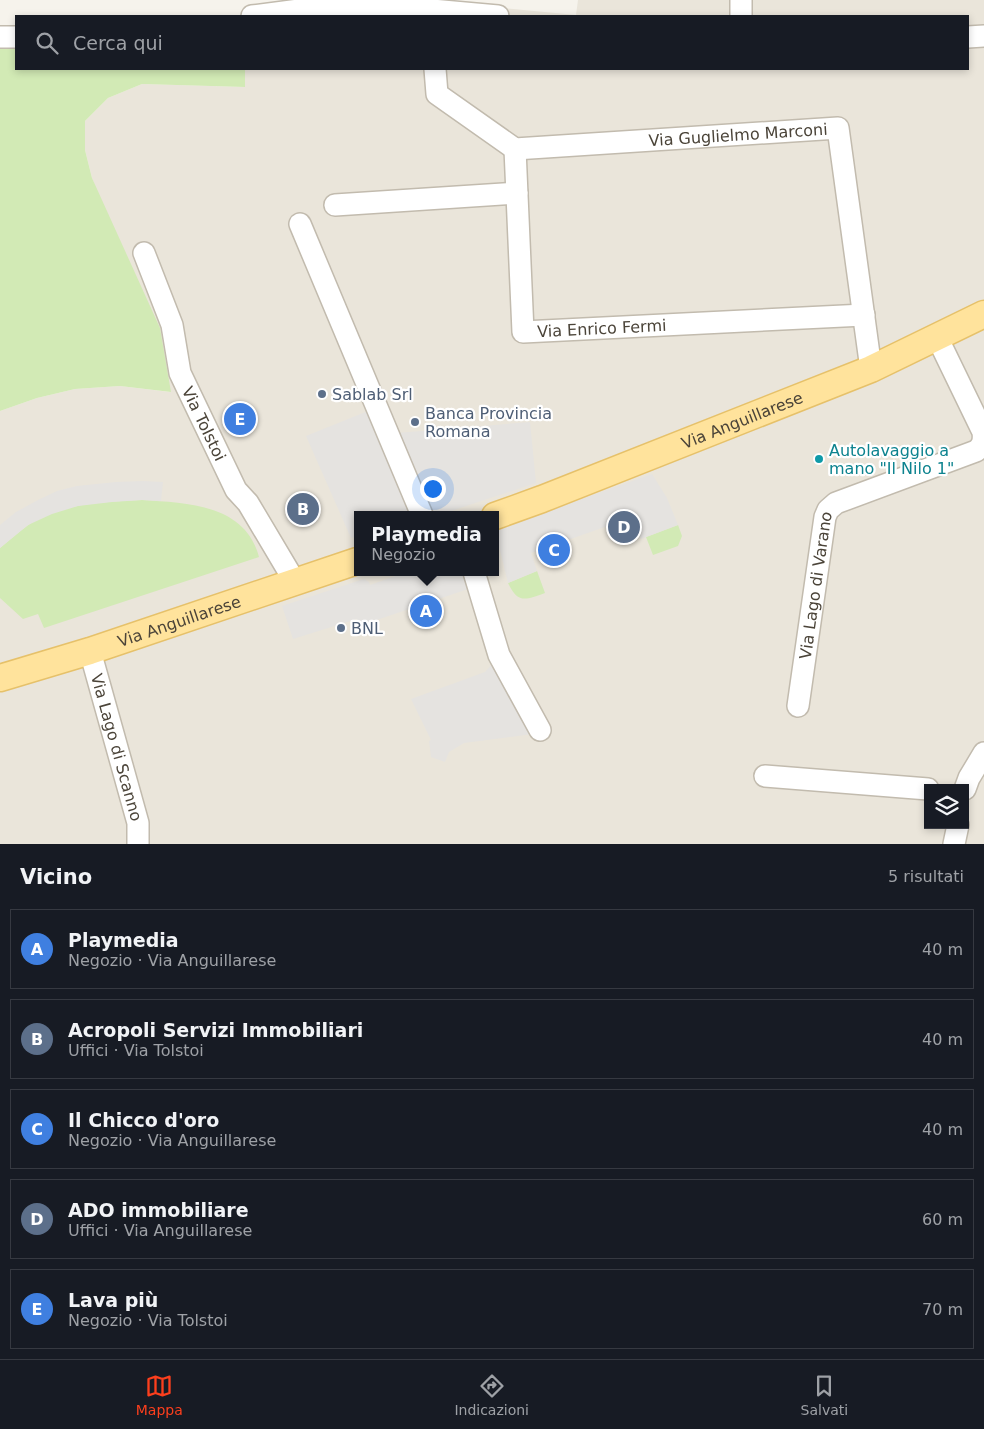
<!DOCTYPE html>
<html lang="it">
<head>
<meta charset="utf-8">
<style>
	:root { --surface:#171b24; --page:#242831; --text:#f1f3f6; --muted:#9ea1a6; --line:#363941; --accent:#fc3f1d }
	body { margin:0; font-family:"DejaVu Sans",sans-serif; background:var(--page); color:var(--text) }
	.controls { position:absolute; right:15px; bottom:15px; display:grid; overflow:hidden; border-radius:0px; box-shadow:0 2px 8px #0003 }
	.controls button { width:45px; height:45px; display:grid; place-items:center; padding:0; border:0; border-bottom:1px solid var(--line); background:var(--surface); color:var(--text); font:25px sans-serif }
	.you { position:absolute; left:432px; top:488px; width:18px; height:18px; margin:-12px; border:4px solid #fff; border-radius:50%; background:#1a73e8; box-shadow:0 0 0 8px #1a73e833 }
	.badge { display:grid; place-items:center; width:32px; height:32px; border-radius:50%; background:var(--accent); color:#fff; font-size:16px; font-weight:700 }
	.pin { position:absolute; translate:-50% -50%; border:2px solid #fff; box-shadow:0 1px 5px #0006 }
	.popup { position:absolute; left:354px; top:511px; width:145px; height:65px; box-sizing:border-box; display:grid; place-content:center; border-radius:0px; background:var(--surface); filter:drop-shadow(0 1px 4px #0005); font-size:16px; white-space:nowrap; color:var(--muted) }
	.popup b { font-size:19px; color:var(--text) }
	.popup::after { content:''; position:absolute; left:50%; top:100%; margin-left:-10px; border:10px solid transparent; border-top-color:var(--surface) }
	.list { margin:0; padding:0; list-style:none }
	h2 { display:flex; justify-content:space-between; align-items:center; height:65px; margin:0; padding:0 20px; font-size:21px }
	h2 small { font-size:16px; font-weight:400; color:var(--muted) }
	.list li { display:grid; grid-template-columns:32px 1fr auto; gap:15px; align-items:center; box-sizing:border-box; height:80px; margin:0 10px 10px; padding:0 10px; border:1px solid var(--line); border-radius:0px }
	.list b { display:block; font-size:19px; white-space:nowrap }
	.list p { margin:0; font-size:16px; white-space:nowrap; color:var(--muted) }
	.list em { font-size:16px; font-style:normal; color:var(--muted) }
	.icon { flex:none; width:28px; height:28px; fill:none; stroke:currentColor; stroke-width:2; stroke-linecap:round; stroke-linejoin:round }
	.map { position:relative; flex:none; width:984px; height:844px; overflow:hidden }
	.search { position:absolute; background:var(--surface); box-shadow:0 2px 8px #0003; left:15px; right:15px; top:15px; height:55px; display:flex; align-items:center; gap:12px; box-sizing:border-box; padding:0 18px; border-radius:0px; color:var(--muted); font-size:19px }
	.sheet { height:515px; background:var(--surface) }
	nav { display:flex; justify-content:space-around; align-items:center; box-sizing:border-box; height:70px; border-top:1px solid var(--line); background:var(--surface); font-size:14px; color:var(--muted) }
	nav a { display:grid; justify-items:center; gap:2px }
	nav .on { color:var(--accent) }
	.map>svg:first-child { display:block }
	.residential { fill:#eae5da; fill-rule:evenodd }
	.green { fill:#d2eab5 }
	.parking { fill:#e5e3e0 }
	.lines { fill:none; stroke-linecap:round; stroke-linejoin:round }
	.minor-casing { stroke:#c2bbae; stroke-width:24 }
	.major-casing { stroke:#e6c16a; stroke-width:29 }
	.minor { stroke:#fff; stroke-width:21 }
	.major { stroke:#ffe39c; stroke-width:26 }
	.service-dot { fill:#5c6f8a; stroke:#fff; stroke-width:2 }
	.culture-dot { fill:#0f9aa8; stroke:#fff; stroke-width:2 }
	.labels { text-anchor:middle; stroke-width:4.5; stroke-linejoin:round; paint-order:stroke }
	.street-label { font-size:16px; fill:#4b4439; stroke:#fff }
	.service-label { font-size:16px; fill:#4e5e75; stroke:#fff; text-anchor:start }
	.culture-label { font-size:16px; fill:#0d838f; stroke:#fff; text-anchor:start }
</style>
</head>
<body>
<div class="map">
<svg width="984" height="844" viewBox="0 0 984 844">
	<rect width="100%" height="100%" fill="#f6f3ec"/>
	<path class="residential" d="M417,0l159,15 2,-15h406v844h-984v-433l37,-13 38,-9 45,-3 50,6 -78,-214 -7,-28v-29l23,-23 34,-14 102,3 1,-18h723v-53h-723zM357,515h138v57h-138zM928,788h37v37h-37z"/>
	<path class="green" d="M0,44h16v25h229v18l-103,-3 -34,14 -23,23v29l7,28 68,150 11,64 -51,-6 -45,3 -38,9 -37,13z
		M142,500c45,3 103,4 117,57l-215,71 -6,-14 -15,5 -23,-21v-50c9,-7 17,-15 27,-22 32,-23 77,-24 115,-26z
		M678,525l4,11 -4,10 -25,9 -7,-18z
		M537,571l8,22c-20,7 -27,11 -37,-10z"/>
	<path class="parking" d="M373,409l43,106h-59v21l-6,2 -45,-102z
		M530,422l6,61 -97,32h-6l-36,-82z
		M652,474l15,24 11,27 -37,14 -8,-22 -102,36 6,18 -29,12 -13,-53z
		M143,481l20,1 -2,19 -19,-1 -30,2 -34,4 -26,8 -24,11 -28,23v-23l16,-13 22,-12 19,-9 20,-5 39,-4z
		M407,572h59l5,16 -112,38 -2,-7 -64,20 -11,-33 82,-27 5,3 1,3z
		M494,662l39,72 -69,9 -15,9 -4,10 -14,-5 -2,-16 2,-1 -20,-41 74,-27z"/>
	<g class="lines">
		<g class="minor-casing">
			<g id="minor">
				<path d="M741,0v16"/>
				<path d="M252,16l78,-10 69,1 99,9"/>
				<path d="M0,37h16"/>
				<path d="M968,37l16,-1"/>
				<path id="s1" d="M435,69l2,25 78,55 323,-21 33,241"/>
				<path id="s2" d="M515,149l8,183 341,-17"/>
				<path d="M335,205l182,-12"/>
				<path d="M300,224l122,291"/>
				<path id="s3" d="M144,253l28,72 8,48 56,117 12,13 47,79"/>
				<path d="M474,572l25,83 41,75"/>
				<path id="s4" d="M90,651l48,172v21"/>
				<path id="s5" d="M798,706l27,-189 3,-7 8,-7 140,-52c7,-5 8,-11 7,-19l-46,-95"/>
				<path d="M765,776l163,13"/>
				<path d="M965,789l4,-11 15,-25"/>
				<path d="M954,844l4,-19"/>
			</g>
		</g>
		<g class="major-casing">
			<g id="major">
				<path id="s6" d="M495,516l47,-17 329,-130 113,-55"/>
				<path id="s7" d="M0,678l90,-27 267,-90"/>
			</g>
		</g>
		<use href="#minor" class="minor"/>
		<use href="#major" class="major"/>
	</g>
	<g class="service-dot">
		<circle cx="322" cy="394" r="5"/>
		<circle cx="415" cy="422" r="5"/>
		<circle cx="341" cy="628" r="5"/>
	</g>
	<circle class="culture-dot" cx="819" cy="459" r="5"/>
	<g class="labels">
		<g class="street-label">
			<text dy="6" stroke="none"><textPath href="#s1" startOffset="344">Via Guglielmo Marconi</textPath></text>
			<text dy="6" stroke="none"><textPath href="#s2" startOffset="262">Via Enrico Fermi</textPath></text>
			<text dy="6" stroke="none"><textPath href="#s6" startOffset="265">Via Anguillarese</textPath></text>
			<text dy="6" stroke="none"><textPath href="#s3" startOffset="182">Via Tolstoi</textPath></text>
			<text dy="6" stroke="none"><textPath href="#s5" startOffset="122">Via Lago di Varano</textPath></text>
			<text dy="6" stroke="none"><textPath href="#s7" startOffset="188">Via Anguillarese</textPath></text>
			<text dy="6" stroke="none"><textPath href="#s4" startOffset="100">Via Lago di Scanno</textPath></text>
		</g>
		<g class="service-label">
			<text x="332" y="400">Sablab Srl</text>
			<text x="425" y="419">Banca Provincia<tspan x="425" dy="18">Romana</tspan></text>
			<text x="351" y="634">BNL</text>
		</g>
		<g class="culture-label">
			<text x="829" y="456">Autolavaggio a<tspan x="829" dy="18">mano "Il Nilo 1"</tspan></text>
		</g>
	</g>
</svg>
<div class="controls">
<button><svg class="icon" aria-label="layers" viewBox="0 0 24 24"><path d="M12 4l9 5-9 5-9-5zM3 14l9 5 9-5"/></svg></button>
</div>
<div class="you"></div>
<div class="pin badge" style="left:426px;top:611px;background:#3f7fe0">A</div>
<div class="popup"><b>Playmedia</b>Negozio</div>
<div class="pin badge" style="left:303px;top:509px;background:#5c6f8a">B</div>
<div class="pin badge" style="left:554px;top:550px;background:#3f7fe0">C</div>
<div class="pin badge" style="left:624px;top:527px;background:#5c6f8a">D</div>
<div class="pin badge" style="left:240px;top:419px;background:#3f7fe0">E</div>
<div class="search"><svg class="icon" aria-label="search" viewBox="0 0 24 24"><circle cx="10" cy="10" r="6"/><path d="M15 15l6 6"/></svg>Cerca qui</div>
</div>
<section class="sheet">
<h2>Vicino<small>5 risultati</small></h2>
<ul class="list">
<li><span class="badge" style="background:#3f7fe0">A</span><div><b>Playmedia</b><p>Negozio · Via Anguillarese</p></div><em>40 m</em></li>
<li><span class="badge" style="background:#5c6f8a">B</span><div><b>Acropoli Servizi Immobiliari</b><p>Uffici · Via Tolstoi</p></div><em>40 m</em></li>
<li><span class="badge" style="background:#3f7fe0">C</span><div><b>Il Chicco d'oro</b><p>Negozio · Via Anguillarese</p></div><em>40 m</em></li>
<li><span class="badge" style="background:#5c6f8a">D</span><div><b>ADO immobiliare</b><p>Uffici · Via Anguillarese</p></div><em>60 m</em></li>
<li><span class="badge" style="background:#3f7fe0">E</span><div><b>Lava più</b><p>Negozio · Via Tolstoi</p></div><em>70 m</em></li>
</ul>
</section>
<nav>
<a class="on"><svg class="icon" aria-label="map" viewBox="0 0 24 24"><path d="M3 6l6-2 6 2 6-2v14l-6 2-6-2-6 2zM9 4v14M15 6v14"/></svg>Mappa</a>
<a><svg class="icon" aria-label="directions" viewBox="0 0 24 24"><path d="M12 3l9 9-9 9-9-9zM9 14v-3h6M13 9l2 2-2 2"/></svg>Indicazioni</a>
<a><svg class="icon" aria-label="saved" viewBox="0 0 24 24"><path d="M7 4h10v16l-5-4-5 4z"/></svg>Salvati</a>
</nav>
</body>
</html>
